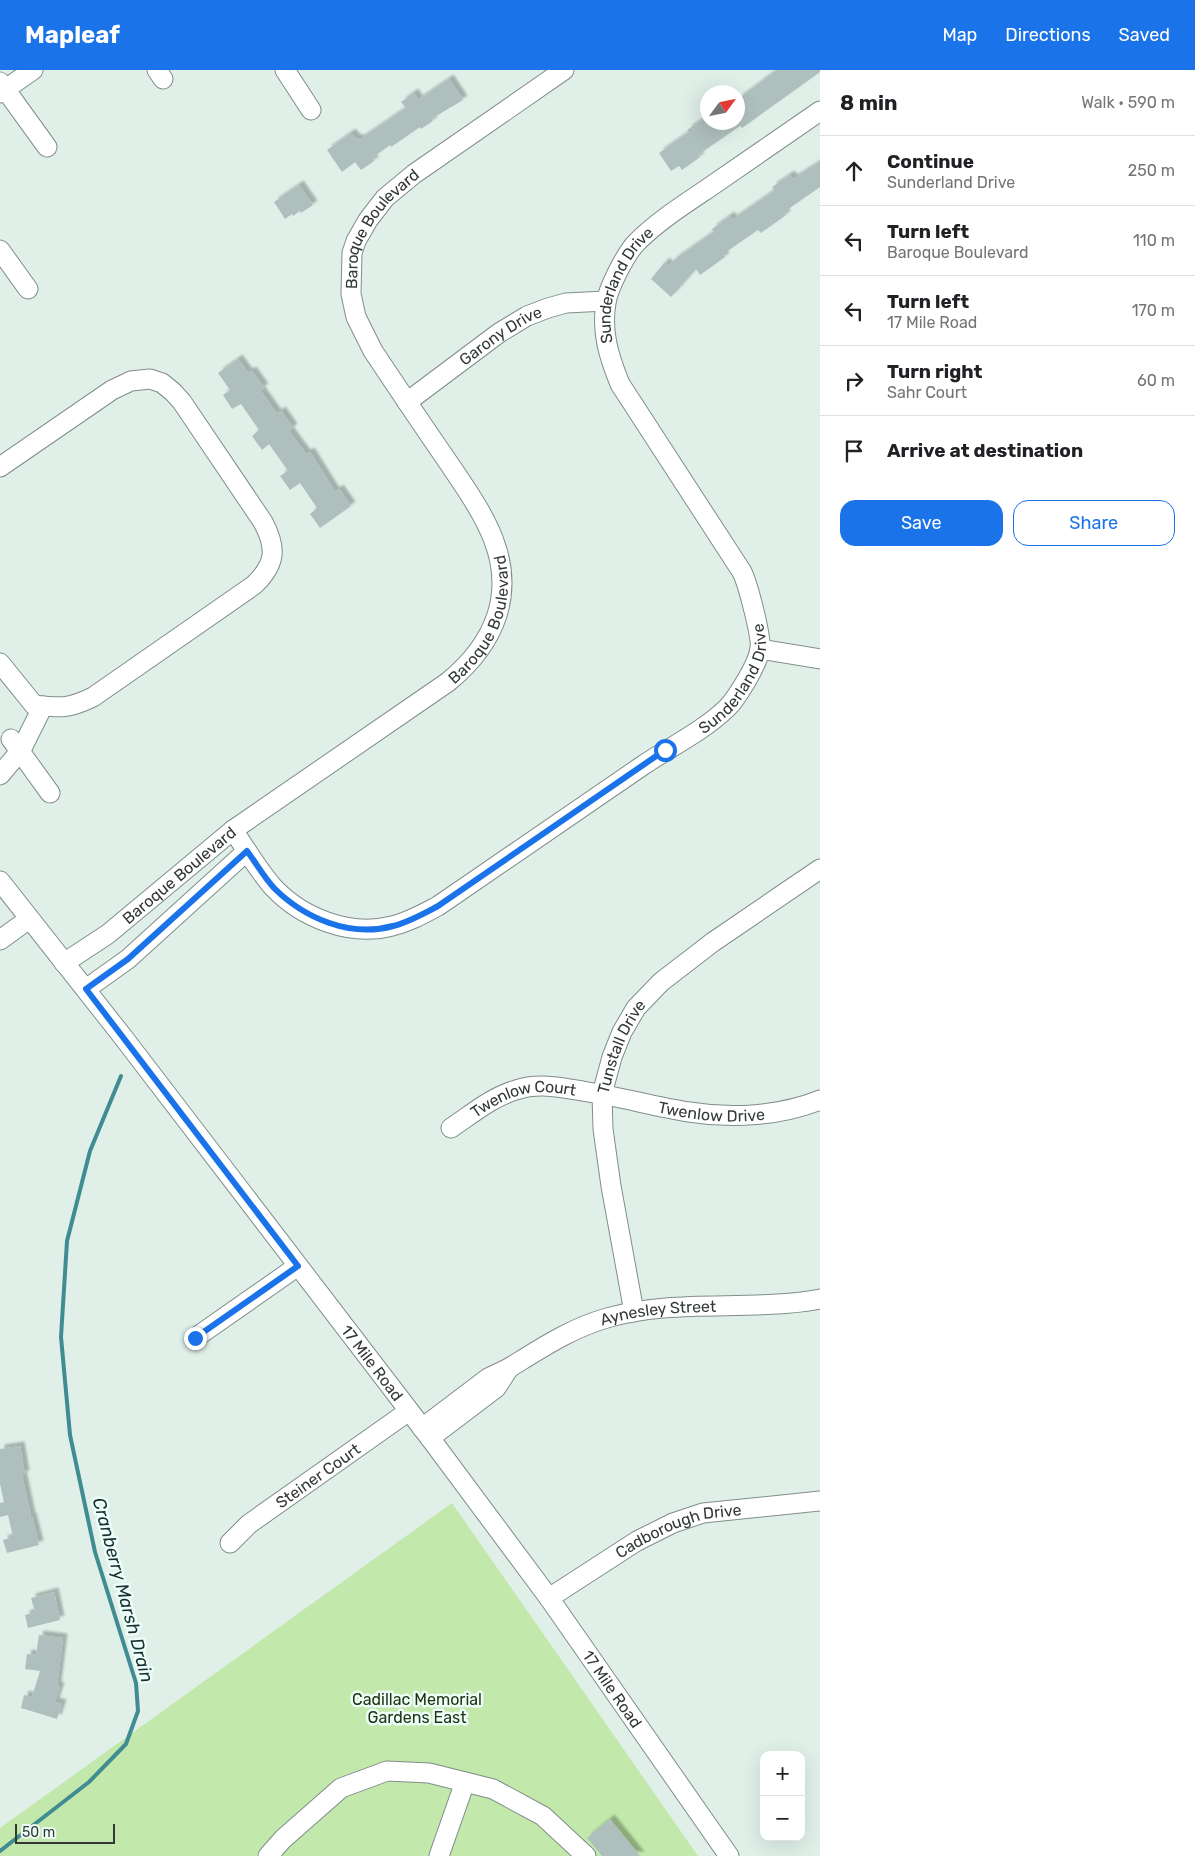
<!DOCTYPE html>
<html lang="en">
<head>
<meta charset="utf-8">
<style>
	:root { --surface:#fff; --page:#f2f2f2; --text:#202124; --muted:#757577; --line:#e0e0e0; --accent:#1a73e8 }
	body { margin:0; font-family:Rubik,sans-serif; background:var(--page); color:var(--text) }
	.controls { position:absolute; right:15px; bottom:15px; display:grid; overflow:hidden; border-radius:10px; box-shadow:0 5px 20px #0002 }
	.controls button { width:45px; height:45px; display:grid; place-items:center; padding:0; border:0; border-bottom:1px solid var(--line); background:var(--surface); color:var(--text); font:25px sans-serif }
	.compass { position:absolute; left:700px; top:15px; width:45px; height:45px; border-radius:50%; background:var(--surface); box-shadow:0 5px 20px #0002; rotate:57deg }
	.scale { position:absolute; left:15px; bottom:12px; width:100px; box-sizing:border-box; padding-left:5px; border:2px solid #333937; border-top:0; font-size:14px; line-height:18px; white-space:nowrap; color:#333937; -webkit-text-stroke:4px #edfdf7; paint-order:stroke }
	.stop { position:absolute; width:15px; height:15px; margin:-11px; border:4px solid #1a73e8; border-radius:50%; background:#fff }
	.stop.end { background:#1a73e8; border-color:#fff; box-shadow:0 1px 5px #0008 }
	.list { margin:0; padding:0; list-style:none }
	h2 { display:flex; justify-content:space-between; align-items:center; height:65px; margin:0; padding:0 20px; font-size:21px }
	h2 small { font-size:16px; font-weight:400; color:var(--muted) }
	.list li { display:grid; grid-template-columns:32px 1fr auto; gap:15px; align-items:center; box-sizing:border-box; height:70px; padding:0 20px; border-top:1px solid var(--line) }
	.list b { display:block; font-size:19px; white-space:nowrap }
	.list p { margin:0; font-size:16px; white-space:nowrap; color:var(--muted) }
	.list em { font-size:16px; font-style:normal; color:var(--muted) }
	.actions { display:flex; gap:10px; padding:15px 20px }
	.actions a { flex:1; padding:11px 0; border:1px solid var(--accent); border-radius:15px; text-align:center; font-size:18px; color:var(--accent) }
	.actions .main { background:var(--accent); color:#fff }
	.icon { flex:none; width:28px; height:28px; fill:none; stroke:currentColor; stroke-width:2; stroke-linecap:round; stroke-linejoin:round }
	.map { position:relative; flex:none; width:820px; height:1786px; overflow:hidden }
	header { display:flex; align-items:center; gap:30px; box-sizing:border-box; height:70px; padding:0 25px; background:var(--accent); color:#fff }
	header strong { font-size:24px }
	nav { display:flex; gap:28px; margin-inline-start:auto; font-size:18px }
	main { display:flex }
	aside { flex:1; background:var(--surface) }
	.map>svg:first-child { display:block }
	.green { fill:#c2e8ab }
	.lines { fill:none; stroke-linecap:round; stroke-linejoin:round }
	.stream { stroke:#418c93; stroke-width:4 }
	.building { fill:#afbfbd; filter:url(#shadow) }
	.minor-casing { stroke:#808d88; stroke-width:21 }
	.minor { stroke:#fff; stroke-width:19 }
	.route { stroke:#1a73e8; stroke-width:6 }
	.labels { text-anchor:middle; stroke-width:5; stroke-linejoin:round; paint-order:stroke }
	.street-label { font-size:16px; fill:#333937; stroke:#edfdf7 }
	.park-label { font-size:16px; fill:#213412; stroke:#edfdf7 }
	.water-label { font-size:18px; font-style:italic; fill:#162e31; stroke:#edfdf7 }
</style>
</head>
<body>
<header>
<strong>Mapleaf</strong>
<nav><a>Map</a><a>Directions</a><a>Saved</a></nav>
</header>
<main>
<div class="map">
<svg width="820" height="1786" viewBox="0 0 820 1786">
	<defs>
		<filter id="shadow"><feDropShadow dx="4.5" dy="-4.5" stdDeviation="1" flood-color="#0004"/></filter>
	</defs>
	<rect width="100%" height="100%" fill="#e0f0e9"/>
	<path class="green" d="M452,1433l246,353h-698v-28z"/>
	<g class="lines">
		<path class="stream" d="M0,1781l89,-69 37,-38 12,-33 -2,-28 -41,-131 -25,-117 -9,-98 6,-96 23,-90 31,-75"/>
	</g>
	<path class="building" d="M777,0h43v2l-78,56 -2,-2 -42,29 2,2 -18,13 -3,-4 -8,5 -12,-18 30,-21 -2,-2 21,-14v6h30v-23z
		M449,9l14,21 -32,19 2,2 -12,8 -1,-2 -29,20 -1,-2 -18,13 2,3 -13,9 -6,-8 -13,10 -15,-22 24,-17 5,6 2,-1 1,2 47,-32 -5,-6 13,-9 4,7z
		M820,92v25l-36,25 2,3 -25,18 -3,-3 -35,24 2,3 -25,18 -4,-6 -25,28 -20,-18 14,-17 4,4 5,-6 40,-28 -2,-3 18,-13 2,4 42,-29 -2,-4 18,-12 3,4z
		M299,115l14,20 -12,8 -1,-2 -7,5 -1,-2 -7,5 -11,-17z
		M238,289l10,14 4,-2 12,17 -4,2 17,24 4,-3 12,17 -4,3 17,23 4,-2 25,40 4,-3 12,17 -31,22 -10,-14 7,-6 -17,-25 -10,7 -10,-14 8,-5 -19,-27 -7,6 -10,-14 7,-6 -18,-26 -9,5 -9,-14 7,-5 -12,-17z
		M20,1376l5,29h-3l9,42h1l7,28 -32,8 -4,-13 10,-3 -5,-22 -8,2v-14l4,-1 -4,-18v-35z
		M54,1522l6,28 -32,8 -3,-13 10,-3 -4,-14z
		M39,1565l24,3 -6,48 3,1 -5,15 7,2 -5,15 -36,-11 3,-13 8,2 8,-26 -15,-2 2,-15 9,1z
		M610,1749l30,37h-38l-15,-18z"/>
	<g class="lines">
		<g class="minor-casing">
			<g id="minor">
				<path d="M157,0l6,9"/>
				<path d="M285,0l26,40"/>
				<path d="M0,12l47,65"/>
				<path d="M0,23l33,-23"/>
				<path d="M0,180l28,39"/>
				<path id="s1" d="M407,332l92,-69 28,-17 21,-8 18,-5 40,-2"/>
				<path d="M0,397l112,-77 19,-9 19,-2 12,4 11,9 9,10 81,120c14,26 13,42 -9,63l-161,112c-25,12 -32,11 -59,8"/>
				<path d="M760,579l60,10"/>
				<path d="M0,593l34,42"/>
				<path d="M11,669l39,54"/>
				<path d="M0,705l21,-25 22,-44"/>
				<path id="s2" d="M233,760c13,19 25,40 40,57 29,31 77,50 119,39 17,-4 31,-12 46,-20 68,-47 136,-94 204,-140 28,-19 60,-34 85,-58 10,-10 31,-44 33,-59 2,-11 -12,-65 -18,-77l-122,-188c-11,-27 -19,-52 -14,-81 2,-15 20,-50 31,-61 20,-20 46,-37 70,-53 38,-26 75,-52 113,-78"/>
				<path id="s3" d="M0,811l123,156 307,401 119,160 180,258"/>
				<path d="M0,870l29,-21"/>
				<path id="s4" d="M64,893l44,-29 125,-104 215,-148c22,-18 40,-39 49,-67 19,-60 -19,-108 -51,-156 -25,-36 -49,-72 -73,-108l-17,-34 -5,-23 1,-41 4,-12 12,-21 17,-22 29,-24 150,-104"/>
				<path d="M86,919l42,-30 119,-108"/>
				<path id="s5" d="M451,1058c21,-14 41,-31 65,-38 24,-8 48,-2 72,2 34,5 67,15 101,20 43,7 91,4 131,-12"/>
				<path id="s6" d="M634,1242l-23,-126 -8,-57 -1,-35 10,-37 10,-25 14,-24 25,-26 52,-40 107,-73"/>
				<path d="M195,1268l103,-72"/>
				<path id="s7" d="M509,1298c31,-19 62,-40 98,-50 69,-20 143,-6 213,-19"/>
				<path d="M422,1358l66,-50 21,-10 -13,20 -66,50"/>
				<path id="s8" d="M230,1473l19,-19 160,-113"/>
				<path id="s9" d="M549,1528l88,-57 36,-18 30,-10 117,-12"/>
				<path d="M268,1786l15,-17 58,-51 46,-17 42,2 64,16 50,27 43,40"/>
				<path d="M439,1786l26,-74"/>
			</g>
		</g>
		<use href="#minor" class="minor"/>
	</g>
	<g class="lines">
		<path class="route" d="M195,1268l103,-72 -212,-277 42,-30 119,-108c9,12 17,26 27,37 30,30 76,50 119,38 16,-4 30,-12 45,-20l227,-156"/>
	</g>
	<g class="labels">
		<g class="street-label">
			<text dy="6" stroke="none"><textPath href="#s4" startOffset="999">Baroque Boulevard</textPath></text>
			<text dy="6" stroke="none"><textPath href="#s2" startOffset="1080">Sunderland Drive</textPath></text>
			<text dy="6" stroke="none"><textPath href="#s1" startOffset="115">Garony Drive</textPath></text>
			<text dy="6" stroke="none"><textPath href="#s4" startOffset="550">Baroque Boulevard</textPath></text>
			<text dy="6" stroke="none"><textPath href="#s2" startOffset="631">Sunderland Drive</textPath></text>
			<text dy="6" stroke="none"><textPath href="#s4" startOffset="145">Baroque Boulevard</textPath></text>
			<text dy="6" stroke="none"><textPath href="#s6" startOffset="272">Tunstall Drive</textPath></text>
			<text dy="6" stroke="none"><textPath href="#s5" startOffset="81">Twenlow Court</textPath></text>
			<text dy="6" stroke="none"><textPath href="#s5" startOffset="274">Twenlow Drive</textPath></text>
			<text dy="6" stroke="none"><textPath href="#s7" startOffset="162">Aynesley Street</textPath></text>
			<text dy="6" stroke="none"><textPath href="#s3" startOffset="609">17 Mile Road</textPath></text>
			<text dy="6" stroke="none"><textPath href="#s8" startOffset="111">Steiner Court</textPath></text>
			<text dy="6" stroke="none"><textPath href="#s9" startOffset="148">Cadborough Drive</textPath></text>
			<text dy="6" stroke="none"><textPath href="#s3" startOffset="1014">17 Mile Road</textPath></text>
		</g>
		<g class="park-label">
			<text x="417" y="1635">Cadillac Memorial<tspan x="417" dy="18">Gardens East</tspan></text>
		</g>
		<g class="water-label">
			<text transform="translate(123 1520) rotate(75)" y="6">Cranberry Marsh Drain</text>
		</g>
	</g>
</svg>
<div class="controls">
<button>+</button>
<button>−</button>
</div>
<svg class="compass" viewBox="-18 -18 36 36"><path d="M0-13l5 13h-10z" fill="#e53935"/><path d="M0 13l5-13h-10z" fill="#757577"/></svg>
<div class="scale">50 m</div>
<div class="stop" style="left:665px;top:680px"></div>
<div class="stop end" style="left:195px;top:1268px"></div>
</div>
<aside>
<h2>8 min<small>Walk · 590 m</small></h2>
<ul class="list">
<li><svg class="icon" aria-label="ahead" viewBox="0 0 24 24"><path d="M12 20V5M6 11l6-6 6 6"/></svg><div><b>Continue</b><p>Sunderland Drive</p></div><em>250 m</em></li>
<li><svg class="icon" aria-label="left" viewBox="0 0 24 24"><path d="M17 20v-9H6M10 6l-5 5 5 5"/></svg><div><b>Turn left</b><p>Baroque Boulevard</p></div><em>110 m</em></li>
<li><svg class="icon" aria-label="left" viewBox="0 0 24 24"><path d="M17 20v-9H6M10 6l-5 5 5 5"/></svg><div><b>Turn left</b><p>17 Mile Road</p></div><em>170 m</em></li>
<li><svg class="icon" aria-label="right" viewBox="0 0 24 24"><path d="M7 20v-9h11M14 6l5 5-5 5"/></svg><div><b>Turn right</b><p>Sahr Court</p></div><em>60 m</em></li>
<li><svg class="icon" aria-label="arrive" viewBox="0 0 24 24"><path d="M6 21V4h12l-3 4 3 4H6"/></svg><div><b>Arrive at destination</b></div></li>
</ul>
<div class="actions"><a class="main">Save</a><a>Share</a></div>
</aside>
</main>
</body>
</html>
